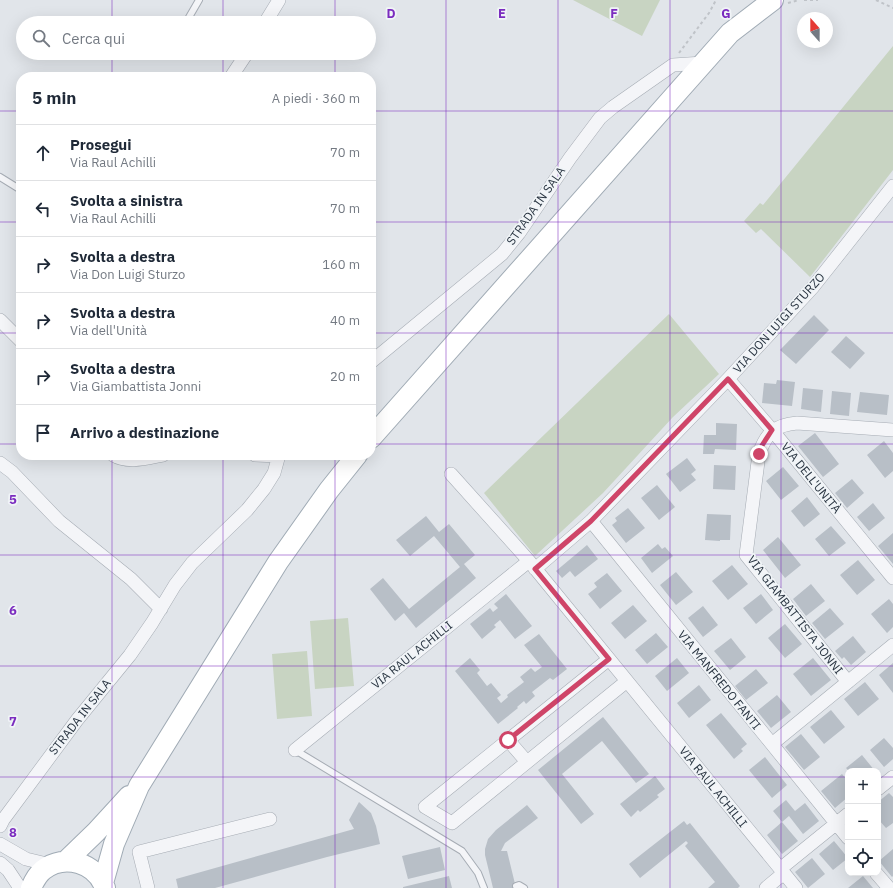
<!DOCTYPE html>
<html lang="it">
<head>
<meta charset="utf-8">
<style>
	:root { --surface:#fff; --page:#f6f6f7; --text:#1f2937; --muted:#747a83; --line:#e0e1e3 }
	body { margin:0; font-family:"IBM Plex Sans",sans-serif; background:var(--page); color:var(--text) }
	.controls { position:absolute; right:12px; bottom:12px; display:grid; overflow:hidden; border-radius:8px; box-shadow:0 4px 16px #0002 }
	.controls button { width:36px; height:36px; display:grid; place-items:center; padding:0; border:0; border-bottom:1px solid var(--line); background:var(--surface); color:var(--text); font:20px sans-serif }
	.compass { position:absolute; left:797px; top:12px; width:36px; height:36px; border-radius:50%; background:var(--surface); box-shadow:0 4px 16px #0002; rotate:339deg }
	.stop { position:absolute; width:12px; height:12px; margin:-9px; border:3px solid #cf4568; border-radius:50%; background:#fff }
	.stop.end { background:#cf4568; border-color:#fff; box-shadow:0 1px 4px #0008 }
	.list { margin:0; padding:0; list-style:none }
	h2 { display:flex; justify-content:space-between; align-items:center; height:52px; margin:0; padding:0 16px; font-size:17px }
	h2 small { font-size:13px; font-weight:400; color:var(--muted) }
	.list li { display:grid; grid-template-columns:26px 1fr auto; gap:12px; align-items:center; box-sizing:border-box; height:56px; padding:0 16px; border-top:1px solid var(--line) }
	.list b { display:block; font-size:15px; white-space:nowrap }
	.list p { margin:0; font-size:13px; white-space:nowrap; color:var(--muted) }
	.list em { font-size:13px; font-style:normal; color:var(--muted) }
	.icon { flex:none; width:22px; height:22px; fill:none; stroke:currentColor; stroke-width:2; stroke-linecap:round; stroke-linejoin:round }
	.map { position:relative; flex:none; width:893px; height:888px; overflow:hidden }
	.search { position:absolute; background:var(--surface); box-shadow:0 4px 16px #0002; left:16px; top:16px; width:360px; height:44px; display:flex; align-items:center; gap:10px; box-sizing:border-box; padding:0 14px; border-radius:22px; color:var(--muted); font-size:15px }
	.panel { position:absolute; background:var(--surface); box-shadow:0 4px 16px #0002; left:16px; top:72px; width:360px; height:388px; border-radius:16px }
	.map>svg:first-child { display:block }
	.green { fill:#c8d4c2 }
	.building { fill:#b8bfc7 }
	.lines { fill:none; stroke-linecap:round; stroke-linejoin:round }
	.service-casing { stroke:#a6acb4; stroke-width:8 }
	.minor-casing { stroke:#a6acb4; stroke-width:14 }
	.primary-casing { stroke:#a0abb5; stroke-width:22 }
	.path { stroke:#bfc3c8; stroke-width:2; stroke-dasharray:3 3; stroke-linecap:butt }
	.service { stroke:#f4f5f8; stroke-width:6 }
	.minor { stroke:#f4f5f8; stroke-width:13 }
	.primary { stroke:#fff; stroke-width:20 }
	.route { stroke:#cf4568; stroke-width:5 }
	.grid { fill:none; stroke:#7b2cbf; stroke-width:1; stroke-opacity:0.55 }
	.labels { text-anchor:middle; stroke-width:3.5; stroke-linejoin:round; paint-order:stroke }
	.street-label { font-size:12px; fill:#293441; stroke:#f0f4f7 }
	.grid-label { font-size:13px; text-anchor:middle; font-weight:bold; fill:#7b2cbf; stroke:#f0f4f7; stroke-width:3.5; stroke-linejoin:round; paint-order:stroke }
</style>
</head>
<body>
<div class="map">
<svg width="893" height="888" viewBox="0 0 893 888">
	<rect width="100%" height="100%" fill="#e1e5ea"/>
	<path class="green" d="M573,0h87l-18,36z
		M893,46v124l-83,107 -49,-48 -5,4 -12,-12 16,-18 3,2z
		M669,314l50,60 -46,43 -70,76 -68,63 -51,-63z
		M348,618l6,68 -39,3 -5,-68z
		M307,651l5,65 -35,3 -5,-65z"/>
	<path class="building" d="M814,315l15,15 -33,34 -16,-14z
		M846,336l19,17 -15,16 -19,-17z
		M777,380l18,2 -3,24 -30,-3 2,-20 12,1z
		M803,388l20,2 -2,22 -20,-3z
		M832,391l19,2 -2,23 -19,-2z
		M860,392l29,3 -2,20 -30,-3z
		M716,423l21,1 -1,26 -21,-1 -1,5h-11l1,-19h12z
		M815,433l24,31 -16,13 -25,-31z
		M884,441l9,12v18l-8,7 -18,-23z
		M687,458l9,12 -5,4 5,6 -16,12 -14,-18z
		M714,465l22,1 -1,24 -22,-1z
		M783,467l16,19 -18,14 -15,-19z
		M852,479l12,14 -17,15 -12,-15z
		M657,485l18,22 -16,13 -18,-22z
		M807,497l13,17 -16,13 -13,-16z
		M873,503l12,15 -16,13 -12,-14z
		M628,508l17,20 -19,15 -14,-18 5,-4 -2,-3z
		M707,514l24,1 -1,25h-10v1l-15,-1z
		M426,516l13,16 10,-8 26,31 -11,9 12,14 -60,50 -12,-15 -9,8 -25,-32 13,-11 26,31 51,-42 -26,-31 -24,20 -14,-16z
		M831,526l15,17 -17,13 -14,-17z
		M893,533v31l-15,-18z
		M778,537l23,28 -16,13 -22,-28z
		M658,544l4,5 3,-2 8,9 -21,17 -11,-15z
		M587,545l11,14 -23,18 -5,-6 -8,7 -6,-7z
		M858,560l17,20 -18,15 -17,-20z
		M732,565l16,19 -20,16 -16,-19z
		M676,572l17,20 -17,13 -16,-20z
		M607,573l15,18 -22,18 -12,-15 9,-7 -3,-4z
		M811,584l14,17 -19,15 -13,-17z
		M506,594l26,32 -17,13 -15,-19 -6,5 2,2 -14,12 -12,-15 20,-16 3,4 5,-4 -4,-4z
		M761,594l12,16 -17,14 -13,-16z
		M889,599l4,5v23l-6,6 -16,-19z
		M633,605l14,16 -22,18 -14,-16z
		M703,606l15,19 -15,12 -15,-19z
		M830,608l14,16 -19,15 -13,-16z
		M785,624l17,20 -17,14 -17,-20z
		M656,633l12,14 -21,17 -12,-14z
		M539,634l28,35 -14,11 -3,-2 -18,14 3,4 -9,8 -2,-3 -7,6 1,1 -20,16 -43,-53 15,-13 10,12 -3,3 10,13 4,-3 10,12 -4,3 4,5 7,-6 -1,-2 17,-13 -4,-5 11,-9 4,4 7,-5 -18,-22z
		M853,636l13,16 -15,13 -7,-8 -2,2 -7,-8z
		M731,638l15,19 -16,13 -16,-19z
		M677,658l12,15 -22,18 -12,-15z
		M813,658l18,22 -20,16 -18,-22z
		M893,663v30l-14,-18z
		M756,669l12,14 -22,17 -11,-14z
		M865,682l14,17 -21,17 -14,-17z
		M699,685l12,15 -22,18 -12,-15z
		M777,695l14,17 -20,16 -14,-17z
		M831,710l14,17 -21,17 -14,-17z
		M721,713l26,31 -6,5 2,2 -9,8 -28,-34z
		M603,717l46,57 -13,9 -34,-42 -40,33 32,40 -13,10 -43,-54z
		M801,734l19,23 -16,13 -19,-23z
		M884,738l9,10v11l-9,8 -14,-17z
		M862,755l13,16h-26l-3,-3z
		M765,757l22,28 -15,13 -23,-28z
		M842,774l6,7v16l-13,11 -14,-17z
		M655,776l10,13 -8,6 2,2 -19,15 -2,-2 -7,7 -11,-13z
		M889,793l4,4v26l-7,5 -8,-9v-17z
		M786,800l9,11 10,-8 14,18 -16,13 -14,-18 -7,6 -9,-11z
		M359,802l12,11 5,13 4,18 -53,13 -112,31h-37l-2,-9 178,-50 -5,-9z
		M527,805l11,13 -33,25 -4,8h6l9,37h-23l-8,-33v-6l3,-10 8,-9z
		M684,821l3,4 3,-2 50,63 -2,2h-30l7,-6 -30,-36 3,-3 -2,-2 -46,37 -11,-14z
		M782,822l16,19 -16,13 -15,-19z
		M834,841l14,17 -15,12 -14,-16z
		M440,847l5,23 -37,9 -6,-23z
		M893,849v27l-1,1 -13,-16z
		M812,858l13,16 -17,14 -13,-16z
		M449,876l3,12h-49v-1z
		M863,876l10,12h-25z"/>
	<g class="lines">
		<g class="service-casing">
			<path id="service" d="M188,19l11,-19
				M0,177l21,13
				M295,750l167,101 16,22 6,15
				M516,886l3,-1 5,3"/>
		</g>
		<g class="minor-casing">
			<path id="minor" d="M265,23l14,-23
				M231,77l16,-24
				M0,320l21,21
				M371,362l131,-108 17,-21 51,-75 30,-40 13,-11 60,-42 30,-2
				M728,379l44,51 121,148
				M113,455c15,9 34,3 50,0
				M255,455l24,1
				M0,463l12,9 47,49 72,58 30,30
				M451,474l78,87 267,327
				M591,521l257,317
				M535,569l56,-48 137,-142 85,-92 80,-101
				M609,659l-184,148 27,16 175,-142
				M848,682l-102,-127 13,-101c7,-21 16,-29 38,-31l96,7
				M508,740l19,22
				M772,744l121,-99
				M295,750l234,-189
				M878,789l15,-12
				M0,826l3,-6 74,-100 53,-65 22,-32 23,-38 17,-22 55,-53 17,-21 10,-16 5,-18
				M0,844l26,15 25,6
				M0,863l8,7 12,18
				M780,869l68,-55
				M876,873l13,15
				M148,888l-9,-36 131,-33
				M766,888l18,-15"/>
		</g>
		<g class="primary-casing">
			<path id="primary" d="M371,438l359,-405 43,-33
				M66,861l30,-29 33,-36
				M103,883l11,-39 25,-58 139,-224 51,-72 28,-35
				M31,888c3,-7 6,-13 12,-18 22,-17 53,-7 62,18"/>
		</g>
		<path class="path" d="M804,0h14
			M876,0l17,8
			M788,3l11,-3
			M679,53l30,-40 7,-13"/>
		<use href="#service" class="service"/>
		<use href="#minor" class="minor"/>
		<use href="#primary" class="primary"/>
	</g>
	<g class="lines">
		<path class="route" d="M508,740l101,-81 -74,-90 56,-48 137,-142 44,51 -11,17 -2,7"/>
	</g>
	<path class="grid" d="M112,0v23M223,0v23M335,0v23M446,0v888M558,0v888M670,0v888M781,0v888M112,53v24M223,53v24M335,53v24M0,111h21M371,111h522M0,222h21M371,222h522M0,333h21M371,333h522M0,444h21M371,444h522M112,455v433M223,455v433M335,455v433M0,555h893M0,666h893M0,777h848M878,777h15"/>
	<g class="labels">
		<g class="street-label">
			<text transform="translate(536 206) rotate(-55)" y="4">STRADA IN SALA</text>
			<text transform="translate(779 323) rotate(-48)" y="4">VIA DON LUIGI STURZO</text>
			<text transform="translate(811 478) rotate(51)" y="4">VIA DELL'UNITÀ</text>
			<text transform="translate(795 615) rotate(52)" y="4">VIA GIAMBATTISTA JONNI</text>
			<text transform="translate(412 655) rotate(-39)" y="4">VIA RAUL ACHILLI</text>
			<text transform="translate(719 680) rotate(51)" y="4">VIA MANFREDO FANTI</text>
			<text transform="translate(80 717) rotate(-52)" y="4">STRADA IN SALA</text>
			<text transform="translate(713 787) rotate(51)" y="4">VIA RAUL ACHILLI</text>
		</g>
	</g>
	<g class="grid-label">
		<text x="391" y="18">D</text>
		<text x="502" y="18">E</text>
		<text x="614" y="18">F</text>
		<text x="726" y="18">G</text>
		<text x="13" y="504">5</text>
		<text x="13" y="615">6</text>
		<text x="13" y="726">7</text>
		<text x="13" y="837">8</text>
	</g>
</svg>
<div class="controls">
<button>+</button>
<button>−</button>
<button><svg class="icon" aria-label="locate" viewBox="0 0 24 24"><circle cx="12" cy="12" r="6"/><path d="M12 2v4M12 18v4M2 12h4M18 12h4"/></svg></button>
</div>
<svg class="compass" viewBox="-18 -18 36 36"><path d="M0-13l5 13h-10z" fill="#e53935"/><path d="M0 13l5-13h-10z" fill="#747a83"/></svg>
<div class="stop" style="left:508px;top:740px"></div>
<div class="stop end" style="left:759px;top:454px"></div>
<div class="search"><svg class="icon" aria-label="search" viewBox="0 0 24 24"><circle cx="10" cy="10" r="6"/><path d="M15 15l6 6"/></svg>Cerca qui</div>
<section class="panel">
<h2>5 min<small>A piedi · 360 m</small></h2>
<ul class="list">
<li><svg class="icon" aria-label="ahead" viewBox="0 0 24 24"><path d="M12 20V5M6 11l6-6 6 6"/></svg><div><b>Prosegui</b><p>Via Raul Achilli</p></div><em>70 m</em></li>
<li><svg class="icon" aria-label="left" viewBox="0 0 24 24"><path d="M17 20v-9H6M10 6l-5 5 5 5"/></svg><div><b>Svolta a sinistra</b><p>Via Raul Achilli</p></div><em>70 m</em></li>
<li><svg class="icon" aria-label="right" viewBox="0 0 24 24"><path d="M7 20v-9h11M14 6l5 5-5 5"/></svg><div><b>Svolta a destra</b><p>Via Don Luigi Sturzo</p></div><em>160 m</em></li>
<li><svg class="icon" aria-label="right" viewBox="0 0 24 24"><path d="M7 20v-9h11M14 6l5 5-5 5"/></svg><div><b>Svolta a destra</b><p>Via dell'Unità</p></div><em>40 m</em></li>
<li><svg class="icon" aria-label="right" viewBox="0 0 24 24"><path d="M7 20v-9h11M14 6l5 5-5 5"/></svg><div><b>Svolta a destra</b><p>Via Giambattista Jonni</p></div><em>20 m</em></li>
<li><svg class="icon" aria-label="arrive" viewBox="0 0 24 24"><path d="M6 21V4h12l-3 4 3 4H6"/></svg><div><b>Arrivo a destinazione</b></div></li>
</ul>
</section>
</div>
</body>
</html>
